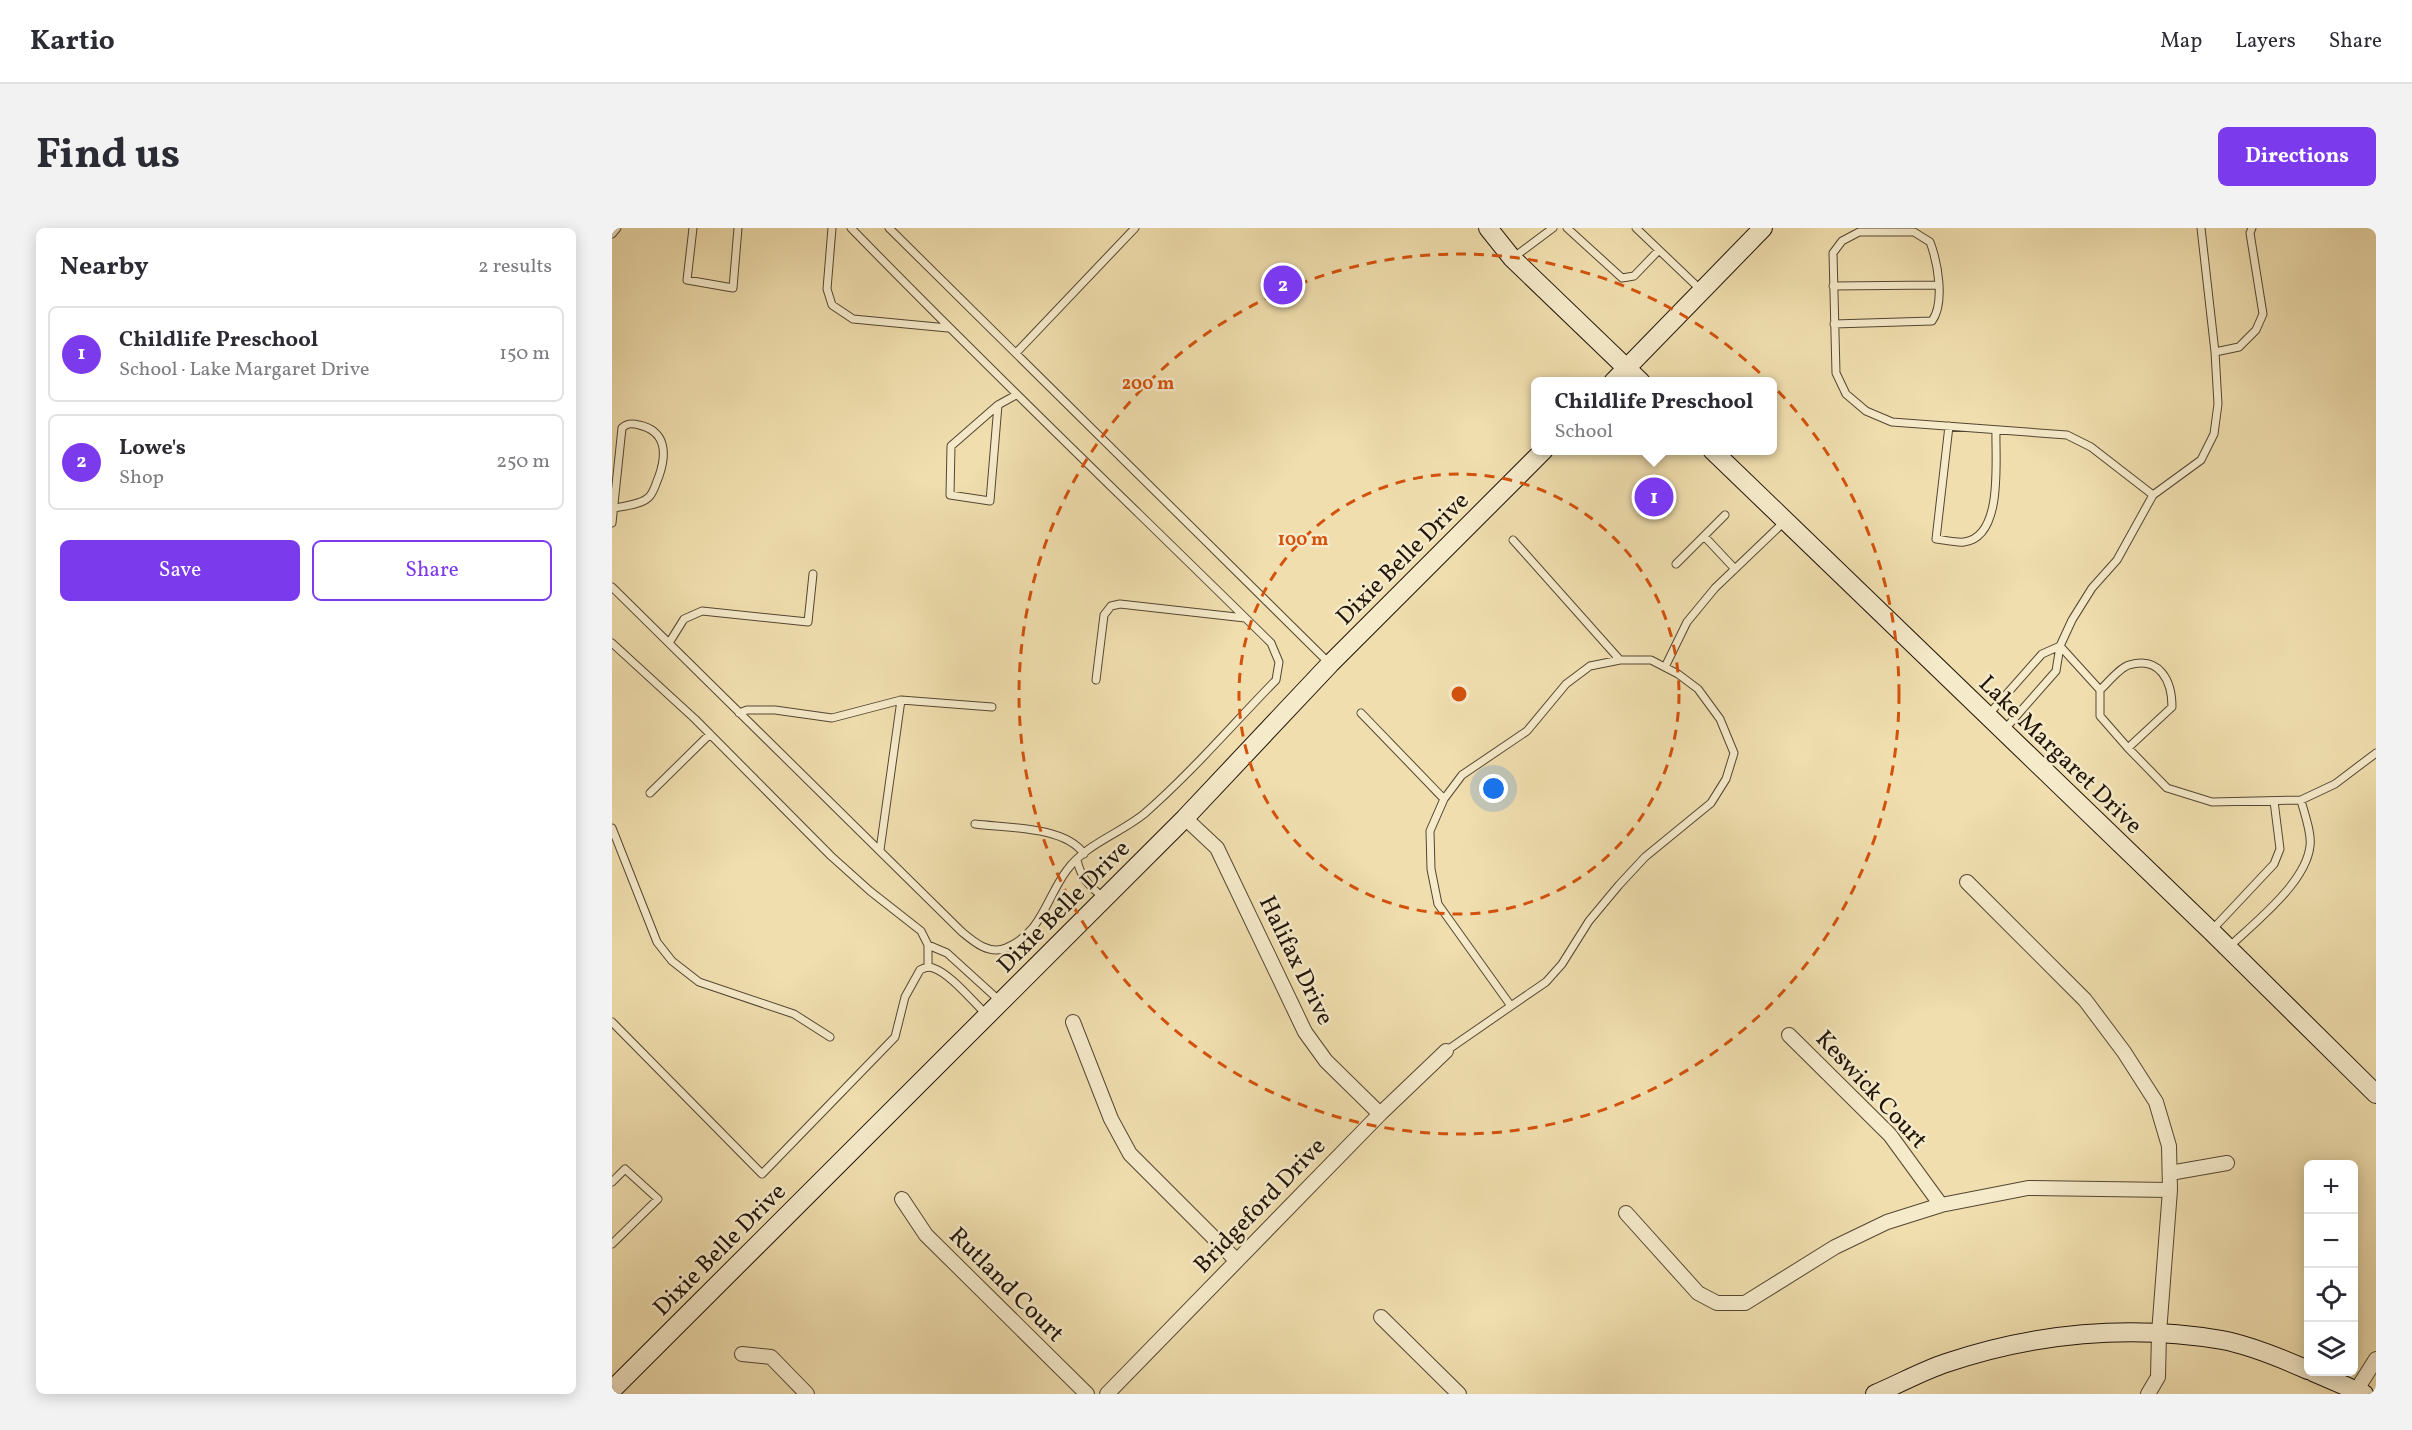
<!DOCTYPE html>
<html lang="en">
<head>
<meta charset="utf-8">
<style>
	:root { --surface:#fff; --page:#f2f2f3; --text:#2b2b33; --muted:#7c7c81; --line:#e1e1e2; --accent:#7c3aed }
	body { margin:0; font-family:Vollkorn,serif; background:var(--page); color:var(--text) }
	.controls { position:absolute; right:18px; bottom:18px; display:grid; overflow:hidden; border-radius:9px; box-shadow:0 3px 15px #0003 }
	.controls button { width:54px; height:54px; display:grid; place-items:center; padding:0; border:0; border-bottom:2px solid var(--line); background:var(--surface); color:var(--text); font:30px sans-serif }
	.you { position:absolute; left:882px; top:561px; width:21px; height:21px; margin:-15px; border:4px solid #fff; border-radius:50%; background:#1a73e8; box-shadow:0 0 0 9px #1a73e833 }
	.badge { display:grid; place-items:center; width:39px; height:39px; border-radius:50%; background:var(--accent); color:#fff; font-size:20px; font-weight:700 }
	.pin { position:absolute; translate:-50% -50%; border:3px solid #fff; box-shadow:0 2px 6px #0006 }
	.popup { position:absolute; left:919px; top:149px; width:246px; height:78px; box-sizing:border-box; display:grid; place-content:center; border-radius:9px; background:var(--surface); filter:drop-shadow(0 2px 4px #0005); font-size:20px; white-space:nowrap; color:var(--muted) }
	.popup b { font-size:22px; color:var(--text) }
	.popup::after { content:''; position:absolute; left:50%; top:100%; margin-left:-12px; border:12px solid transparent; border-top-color:var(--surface) }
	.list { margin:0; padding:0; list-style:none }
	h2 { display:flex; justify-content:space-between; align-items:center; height:78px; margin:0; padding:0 24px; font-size:26px }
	h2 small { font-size:20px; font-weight:400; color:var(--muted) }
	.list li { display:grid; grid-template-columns:39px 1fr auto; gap:18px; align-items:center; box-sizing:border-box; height:96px; margin:0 12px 12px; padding:0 12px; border:2px solid var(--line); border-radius:9px }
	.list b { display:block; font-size:22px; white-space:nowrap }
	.list p { margin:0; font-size:20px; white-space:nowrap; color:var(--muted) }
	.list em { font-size:20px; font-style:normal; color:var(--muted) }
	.actions { display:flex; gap:12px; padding:18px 24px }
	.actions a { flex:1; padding:14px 0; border:2px solid var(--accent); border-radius:9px; text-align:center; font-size:21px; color:var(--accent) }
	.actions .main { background:var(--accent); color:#fff }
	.icon { flex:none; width:33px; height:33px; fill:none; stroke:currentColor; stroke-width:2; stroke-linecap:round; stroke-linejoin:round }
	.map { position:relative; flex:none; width:1764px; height:1166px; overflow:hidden; border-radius:9px }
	header { display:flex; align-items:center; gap:36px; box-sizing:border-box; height:84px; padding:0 30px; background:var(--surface); border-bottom:2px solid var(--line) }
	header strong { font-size:28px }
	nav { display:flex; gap:33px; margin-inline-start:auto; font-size:21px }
	.intro { display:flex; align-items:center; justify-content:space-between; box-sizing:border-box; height:144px; padding:0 36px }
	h1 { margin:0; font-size:42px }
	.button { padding:15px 27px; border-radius:9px; background:var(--accent); color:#fff; font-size:21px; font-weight:700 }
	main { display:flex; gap:36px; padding:0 36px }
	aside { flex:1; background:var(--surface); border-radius:9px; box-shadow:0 3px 15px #0003 }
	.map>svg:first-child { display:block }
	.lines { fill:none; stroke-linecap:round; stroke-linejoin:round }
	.lane-casing { stroke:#544632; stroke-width:9 }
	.street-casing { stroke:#544632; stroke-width:16 }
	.secondary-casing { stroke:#201409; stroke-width:20 }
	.lane { stroke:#f5eaca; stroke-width:7 }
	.street { stroke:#f5eaca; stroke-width:14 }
	.secondary { stroke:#f5eaca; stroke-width:18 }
	.ring { fill:none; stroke:#d4520c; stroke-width:3; stroke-dasharray:10 8 }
	.labels { text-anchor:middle; stroke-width:5; stroke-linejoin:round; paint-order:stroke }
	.street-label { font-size:24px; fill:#201409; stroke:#f5eaca }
	.centre { fill:#d4520c; stroke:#f5eaca; stroke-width:3 }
	.ring-label { font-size:18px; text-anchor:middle; font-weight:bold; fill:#d4520c; stroke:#f5eaca; stroke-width:5; stroke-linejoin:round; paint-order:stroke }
</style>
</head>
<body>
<header>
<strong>Kartio</strong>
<nav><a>Map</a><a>Layers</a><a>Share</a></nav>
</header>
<div class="intro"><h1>Find us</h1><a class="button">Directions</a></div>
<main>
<aside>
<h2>Nearby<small>2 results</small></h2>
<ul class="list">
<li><span class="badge">1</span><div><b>Childlife Preschool</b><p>School · Lake Margaret Drive</p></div><em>150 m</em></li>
<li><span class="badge">2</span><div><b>Lowe's</b><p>Shop</p></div><em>250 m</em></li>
</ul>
<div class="actions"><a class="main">Save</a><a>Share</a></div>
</aside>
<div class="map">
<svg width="1764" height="1166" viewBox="0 0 1764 1166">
	<rect width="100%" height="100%" fill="#f0deae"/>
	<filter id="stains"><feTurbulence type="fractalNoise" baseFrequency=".00333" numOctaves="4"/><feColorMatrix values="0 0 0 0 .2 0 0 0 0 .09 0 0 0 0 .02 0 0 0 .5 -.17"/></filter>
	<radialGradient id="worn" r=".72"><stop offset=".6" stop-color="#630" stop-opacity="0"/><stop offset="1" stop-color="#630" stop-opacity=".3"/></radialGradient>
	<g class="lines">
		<g class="lane-casing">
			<path id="lane" d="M81,0l-6,52 46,8 5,-60
				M220,0l-5,61 5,16 21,14 95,9
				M277,0l441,436
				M955,0l55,50 12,-2 25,-26
				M1024,0l66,63
				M0,6l5,-6
				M902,29l39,-29
				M1221,58l105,-1
				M1222,96l98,-3c13,-18 6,-58 -2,-79l-16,-10h-55l-17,9 -9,12 3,120 10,21 20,17 26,11 175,13 24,12 62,48
				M1603,124l24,-5 17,-17 7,-16 -13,-81 2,-5
				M404,125l119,-125
				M386,177l-47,41 -1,49 40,6 8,-96 18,-10
				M1337,198l-13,113c9,1 20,4 28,3 40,-5 31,-83 32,-112
				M0,295l10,-95c5,-5 10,-5 17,-3 27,6 28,28 20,51 -3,7 -5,16 -10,21 -8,8 -25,9 -35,11
				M1092,308l31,33
				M901,312l107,120
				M1064,336l49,-49
				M0,359l350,345c12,10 27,23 44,16 36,-15 40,-50 61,-78 19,-26 52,-36 77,-56 47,-41 88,-89 132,-134l3,-18 -8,-19c-140,-138 -283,-274 -420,-415
				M0,415l83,76 136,137 39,35 51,40 7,14v22
				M57,415l15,-24 18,-8 106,11 5,-48
				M1448,418l40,44v26l28,32 39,40 45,14 89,-2 34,-16 41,-31
				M1053,439l22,-45 28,-34 69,-66
				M484,452l8,-65 7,-9 9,-2 125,14
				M1488,462c8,-7 19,-22 29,-25 31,-9 43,16 43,42l-44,41
				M127,485l8,-3h28l57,8 69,-18
				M749,485l83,86
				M1377,486l53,-60 18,-8
				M1393,501l51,-58 4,-25 12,-26 20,-32 25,-28 36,-65 48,-35 13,-26 4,-30 -3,-52 -14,-124
				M38,565l60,-59
				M363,596c31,4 90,2 109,30
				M0,600l45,114 15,19 27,21 95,32 36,23
				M268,622l21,-150 91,7
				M465,632c4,18 12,26 27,38
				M1599,703l63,-67 6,-15 -6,-48
				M316,717l19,8 54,49
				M1616,720c26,-25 78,-65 82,-102 2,-13 -6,-33 -9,-46
				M0,794l150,152 133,-137 10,-40 15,-27c4,-2 8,-4 13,-2 18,6 40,34 54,47
				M834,823l65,-45 -73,-102 -7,-35 -1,-38 14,-32 18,-24 65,-44 39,-47 24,-18 30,-6h31l27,14 20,15 22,30 14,34 -8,26 -15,24 -66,54 -26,28 -30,36 -27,43 -16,18 -35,24
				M0,954l13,-13 33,30 -46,45"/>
		</g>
		<g class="street-casing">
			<path id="street" d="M573,590l32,30 88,184 21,29 54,53
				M1355,654l118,118 39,52 32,50 13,44 1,44 -11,143 -1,44 -10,17
				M461,794l38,97 19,35 106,106
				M1177,807l101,100 51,70
				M1558,945l57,-10
				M290,971l24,36 161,159
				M1014,985l72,80 19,10h28l90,-56 52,-25 54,-17 87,-17 142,2
				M769,1089l78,77
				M130,1126l29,3 36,37
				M495,1166l273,-280 66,-63
				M1742,1166l22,-35"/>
		</g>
		<g class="secondary-casing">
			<path id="secondary" d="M876,0l24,30 129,124
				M1001,154l150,-154
				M1100,222l499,481 165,163
				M1701,1144l51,22
				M0,1162l573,-572 145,-154 214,-214
				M1263,1166c24,-10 47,-23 71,-31 88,-30 185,-39 276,-23 27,5 61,19 86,30"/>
		</g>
		<use href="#lane" class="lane"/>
		<use href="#street" class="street"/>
		<use href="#secondary" class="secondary"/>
	</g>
	<g class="ring">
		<circle cx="847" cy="466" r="220"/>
		<circle cx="847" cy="466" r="440"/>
	</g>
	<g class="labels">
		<g class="street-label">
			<text transform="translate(790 330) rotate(-45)" y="8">Dixie Belle Drive</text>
			<text transform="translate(1449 526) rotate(44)" y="8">Lake Margaret Drive</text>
			<text transform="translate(451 678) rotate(-45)" y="8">Dixie Belle Drive</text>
			<text transform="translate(685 732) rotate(64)" y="8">Halifax Drive</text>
			<text transform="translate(1260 861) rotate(47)" y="8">Keswick Court</text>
			<text transform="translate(647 977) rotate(-46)" y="8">Bridgeford Drive</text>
			<text transform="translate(107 1021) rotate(-45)" y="8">Dixie Belle Drive</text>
			<text transform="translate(395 1056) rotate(45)" y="8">Rutland Court</text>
		</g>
	</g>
	<circle cx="847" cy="466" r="9" class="centre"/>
	<g class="ring-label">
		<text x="536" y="161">200 m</text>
		<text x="691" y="317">100 m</text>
	</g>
	<rect width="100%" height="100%" filter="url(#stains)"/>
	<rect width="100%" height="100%" fill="url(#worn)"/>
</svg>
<div class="controls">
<button>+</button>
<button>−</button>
<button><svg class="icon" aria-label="locate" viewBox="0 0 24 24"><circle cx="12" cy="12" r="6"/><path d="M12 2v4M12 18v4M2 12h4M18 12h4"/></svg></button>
<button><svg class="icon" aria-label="layers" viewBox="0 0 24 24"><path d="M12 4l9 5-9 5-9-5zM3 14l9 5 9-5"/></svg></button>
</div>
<div class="you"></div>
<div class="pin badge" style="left:1042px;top:269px">1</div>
<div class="popup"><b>Childlife Preschool</b>School</div>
<div class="pin badge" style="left:671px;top:57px">2</div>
</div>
</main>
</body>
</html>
